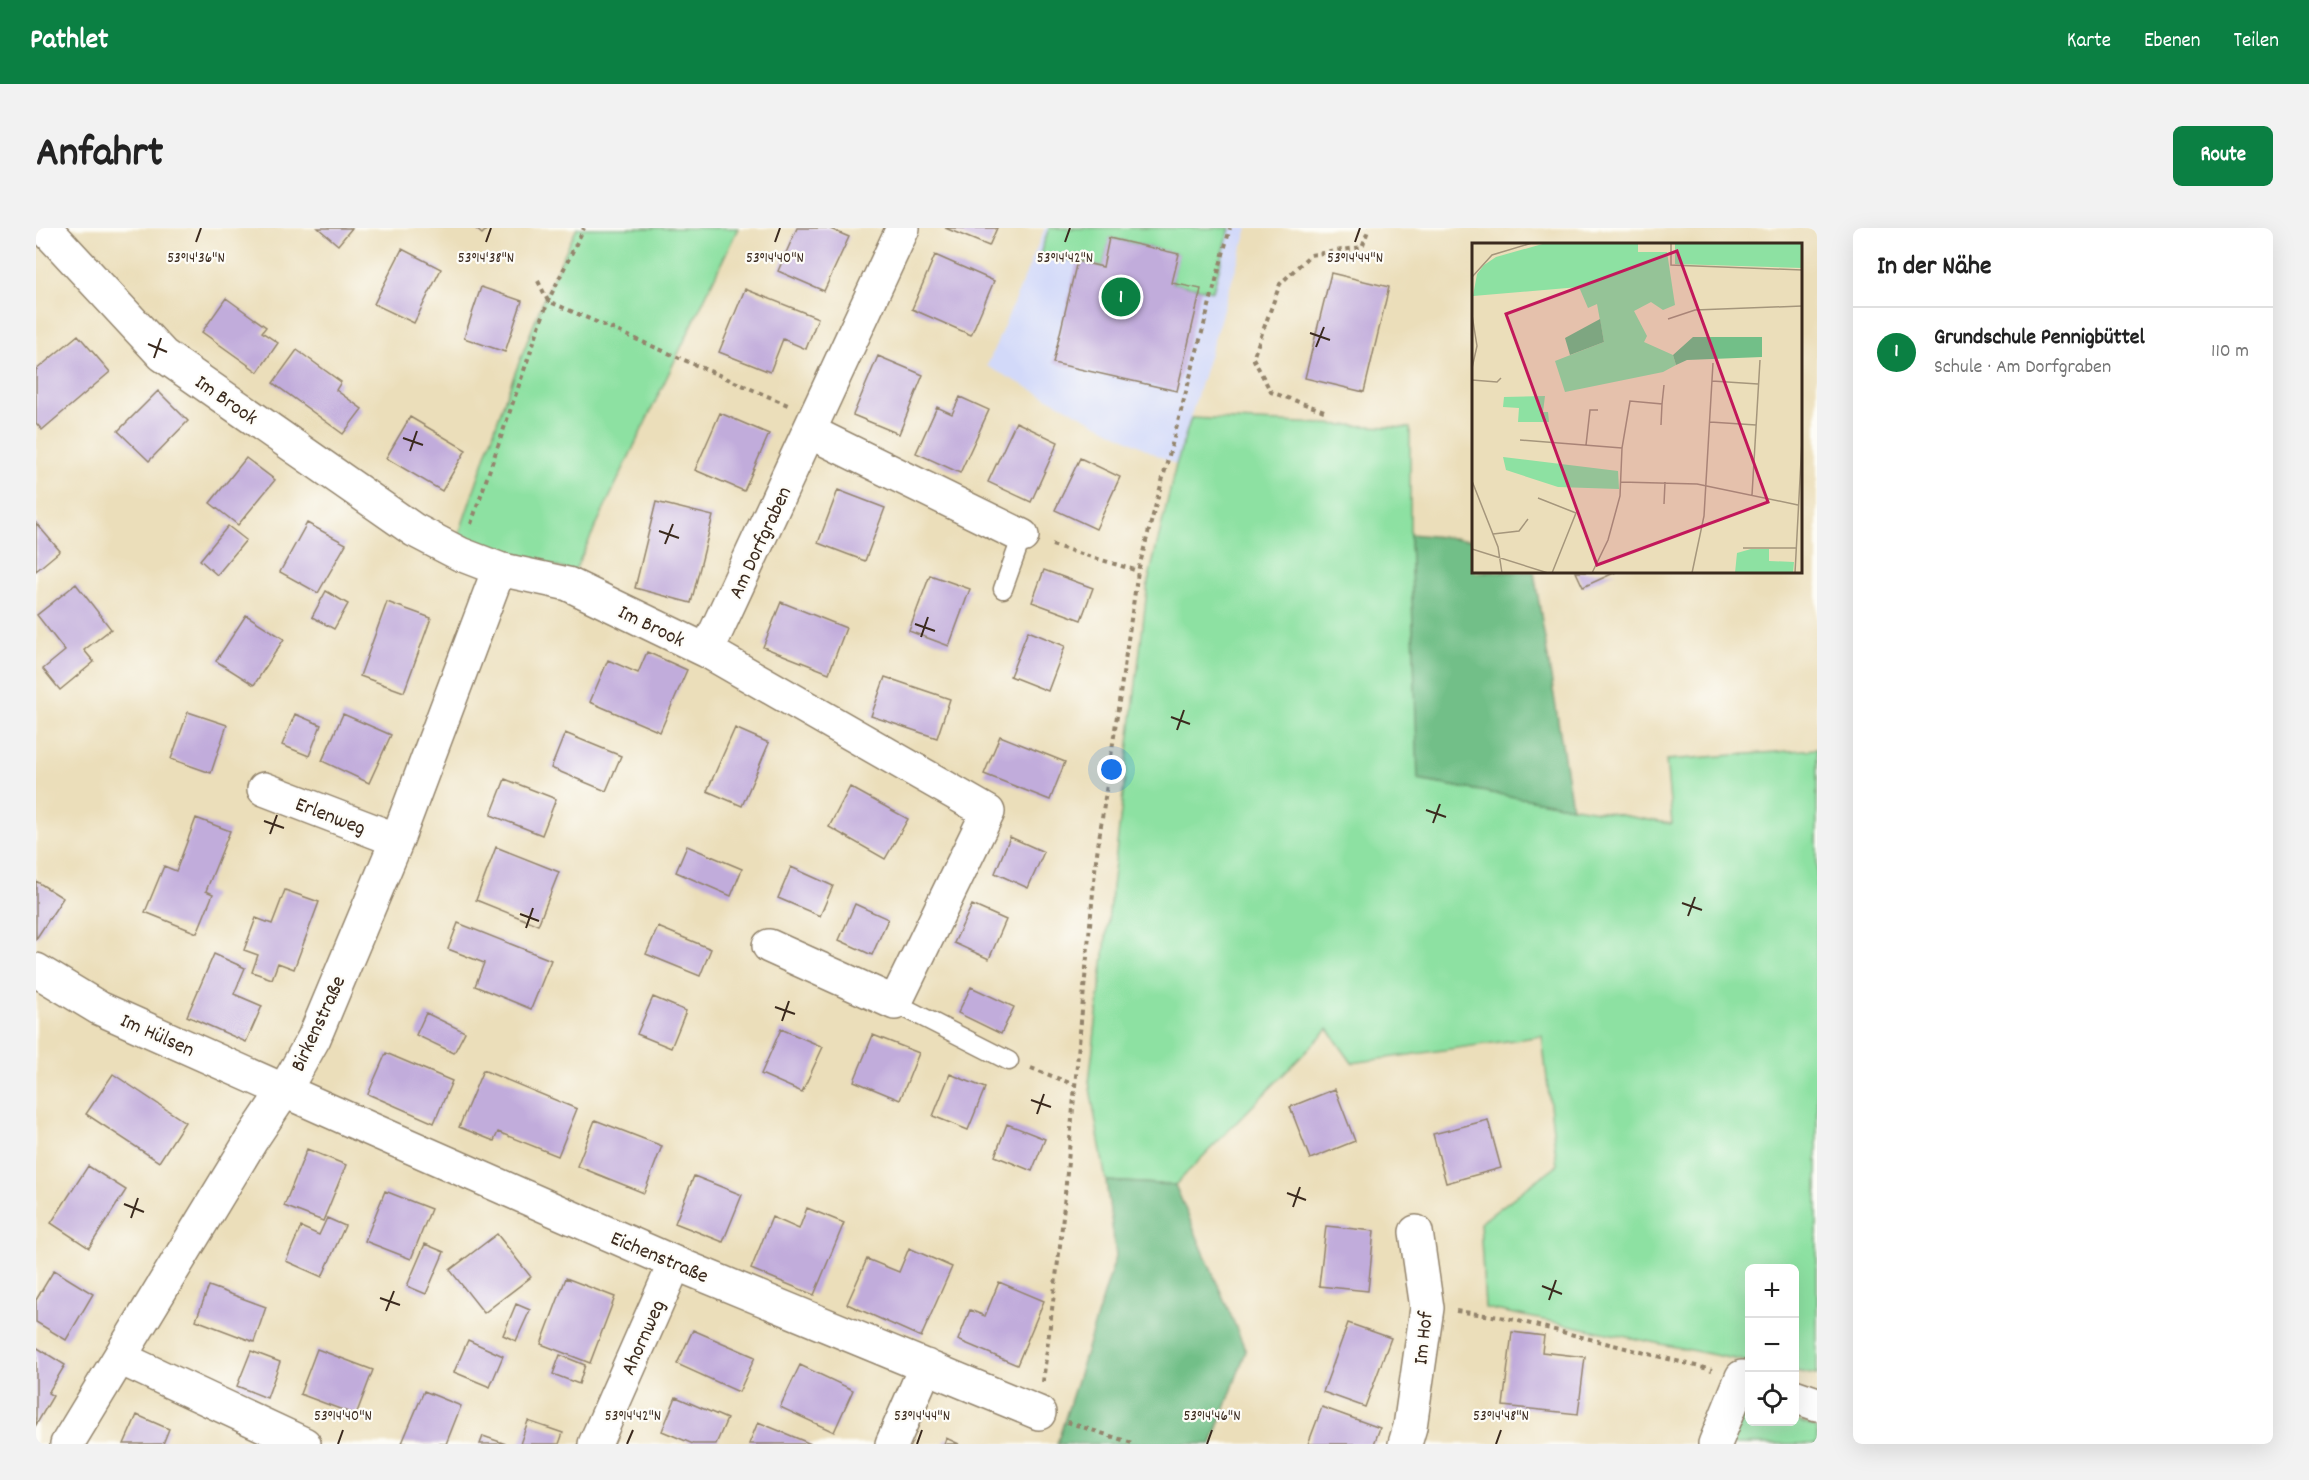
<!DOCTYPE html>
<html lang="de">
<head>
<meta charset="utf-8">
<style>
	:root { --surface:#fff; --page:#f2f2f2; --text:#222; --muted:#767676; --line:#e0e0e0; --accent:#0b8043 }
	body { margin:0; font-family:Dekko,sans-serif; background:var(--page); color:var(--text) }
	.controls { position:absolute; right:18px; bottom:18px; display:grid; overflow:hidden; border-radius:9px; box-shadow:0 6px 24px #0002 }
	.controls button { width:54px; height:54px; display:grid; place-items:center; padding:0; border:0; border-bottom:2px solid var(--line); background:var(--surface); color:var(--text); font:30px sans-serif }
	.you { position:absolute; left:1076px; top:542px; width:21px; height:21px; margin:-15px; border:4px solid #fff; border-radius:50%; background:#1a73e8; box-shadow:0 0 0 9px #1a73e833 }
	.badge { display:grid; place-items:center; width:39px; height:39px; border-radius:50%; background:var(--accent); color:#fff; font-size:20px; font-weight:700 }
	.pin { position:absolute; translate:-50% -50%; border:3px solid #fff; box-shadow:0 2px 6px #0006 }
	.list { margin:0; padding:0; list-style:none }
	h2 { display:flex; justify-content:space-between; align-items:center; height:78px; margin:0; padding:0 24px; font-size:26px }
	h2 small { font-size:20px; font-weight:400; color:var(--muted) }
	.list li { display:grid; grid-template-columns:39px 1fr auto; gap:18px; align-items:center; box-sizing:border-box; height:90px; padding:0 24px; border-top:2px solid var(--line) }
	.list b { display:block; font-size:22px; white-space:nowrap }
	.list p { margin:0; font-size:20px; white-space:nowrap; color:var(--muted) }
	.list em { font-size:20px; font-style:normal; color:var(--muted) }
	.icon { flex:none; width:33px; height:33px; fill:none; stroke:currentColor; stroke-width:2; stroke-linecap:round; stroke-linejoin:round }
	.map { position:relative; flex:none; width:1781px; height:1216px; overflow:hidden; border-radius:9px }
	header { display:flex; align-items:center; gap:36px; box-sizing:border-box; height:84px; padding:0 30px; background:var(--accent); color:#fff }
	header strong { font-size:28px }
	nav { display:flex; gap:33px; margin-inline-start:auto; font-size:21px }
	.intro { display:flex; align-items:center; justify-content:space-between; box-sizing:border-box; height:144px; padding:0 36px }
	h1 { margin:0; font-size:42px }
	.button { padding:15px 27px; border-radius:9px; background:var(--accent); color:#fff; font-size:21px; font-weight:700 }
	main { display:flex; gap:36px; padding:0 36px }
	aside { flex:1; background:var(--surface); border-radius:9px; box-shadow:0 6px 24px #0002 }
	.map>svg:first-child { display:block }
	.built { fill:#d2d9f9 }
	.green { fill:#8de1a2; stroke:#648660; stroke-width:1.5 }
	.forest { fill:#72bf88; stroke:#567453; stroke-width:1.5 }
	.building { fill:#c1acdb }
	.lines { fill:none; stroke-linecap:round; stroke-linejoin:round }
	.service-casing { stroke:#93846c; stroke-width:21 }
	.minor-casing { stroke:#93846c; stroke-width:36 }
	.path { stroke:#93846c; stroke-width:4; stroke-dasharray:4.5 4.5; stroke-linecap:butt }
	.service { stroke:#fff; stroke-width:18 }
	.minor { stroke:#fff; stroke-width:33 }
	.ticks { fill:none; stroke:#3b2a1e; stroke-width:2 }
	.labels { text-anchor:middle; stroke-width:4.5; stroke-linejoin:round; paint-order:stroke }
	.street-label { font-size:21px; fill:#3b2a1e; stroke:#fdfcf7 }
	.inset-road { fill:none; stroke:#a5967c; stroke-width:1.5 }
	.view { fill:#c2185b; fill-opacity:0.15; stroke:#c2185b; stroke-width:3 }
	.inset-edge { fill:none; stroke:#3b2a1e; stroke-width:3 }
	.ticks-label { font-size:15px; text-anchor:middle; fill:#3b2a1e; stroke:#fdfcf7; stroke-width:4.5; stroke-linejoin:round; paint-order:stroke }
</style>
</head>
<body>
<header>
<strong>Pathlet</strong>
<nav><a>Karte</a><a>Ebenen</a><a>Teilen</a></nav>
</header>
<div class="intro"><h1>Anfahrt</h1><a class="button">Route</a></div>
<main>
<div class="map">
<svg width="1781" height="1216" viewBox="0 0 1781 1216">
	<rect width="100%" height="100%" fill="#fdfcf7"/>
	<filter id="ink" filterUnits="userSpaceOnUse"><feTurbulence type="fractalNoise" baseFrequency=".0167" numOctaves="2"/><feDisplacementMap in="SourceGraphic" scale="12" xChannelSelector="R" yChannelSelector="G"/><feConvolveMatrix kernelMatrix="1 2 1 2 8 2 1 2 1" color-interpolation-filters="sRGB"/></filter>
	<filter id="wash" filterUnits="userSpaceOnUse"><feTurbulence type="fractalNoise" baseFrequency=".008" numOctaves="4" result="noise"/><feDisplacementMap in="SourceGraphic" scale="24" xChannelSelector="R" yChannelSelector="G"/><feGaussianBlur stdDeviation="1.35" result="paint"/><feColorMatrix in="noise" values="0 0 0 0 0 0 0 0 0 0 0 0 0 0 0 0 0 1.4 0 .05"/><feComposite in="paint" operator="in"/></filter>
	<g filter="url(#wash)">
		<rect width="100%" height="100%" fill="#ebdeba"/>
		<path class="built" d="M1009,0h203l-72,237 -189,-99z"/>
		<path class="green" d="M541,0h161l-164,344 -116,-35 47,-138 42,-109z
			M1013,0h181l-17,63 -41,-8 6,-29 -68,-16 -7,29 -63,-13z
			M1155,190l219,10v106l9,246 253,44 -6,-64 151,-11v626l-22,-4 -1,-103h-44l-1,94 -264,-54 -5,-85 77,-58 -15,-129 -190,27 -24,-34 -153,156 -69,-4 -17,-99 59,-500 28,-117z
			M1713,1175l1,19h44l1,-2 22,8v16h-88z"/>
		<path class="forest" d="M1374,306l63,6 1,32h60l38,235 -154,-27z
			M1070,953l69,4 71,166 -34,93h-155l59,-188z"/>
		<g id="blocks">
			<path class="building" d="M282,0h34l-14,17z
				M439,0h13l-6,6z
				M761,0h31l21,9 -25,54 -46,-20z
				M909,0h52l-8,18z
				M1073,10l70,16 -7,29 29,6 -24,102 -124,-28 24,-102 26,6z
				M366,21l39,20 -27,54 -40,-19z
				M899,27l59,26 -23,54 -59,-26z
				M1295,45l58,14 -25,105 -59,-14z
				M445,59l41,14 -17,51 -41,-14z
				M709,61l73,29 -12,31 -23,-10 -13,33 -51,-20z
				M190,70l40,29 -4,5 16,11 -20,29 -56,-40z
				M42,107l32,37 -68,58 -6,-7v-53z
				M261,122l44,32 -5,8 26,19 -19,25 -70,-51z
				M842,128l45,19 -24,59 -46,-19z
				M122,163l30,30 -39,40 -31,-30z
				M924,169l29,13 -29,63 -44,-20 21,-46 15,7z
				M684,185l49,21 -25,57 -49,-21z
				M374,189l56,33 -24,41 -56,-33z
				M980,194l42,20 -27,60 -43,-20z
				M210,230l29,22 -37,45 -28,-22z
				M1044,230l40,19 -24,52 -41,-19z
				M802,262l47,18 -20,53 -47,-18z
				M620,274l57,14 -22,87 -56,-15z
				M0,295l24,28 -24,20z
				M271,295l39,21 -28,49 -38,-21z
				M192,298l18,14 -29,35 -17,-15z
				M1008,342l49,18 -12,32 -49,-18z
				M1540,344h40l-33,15z
				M894,347l40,14 -21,57 -40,-15z
				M40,356l35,45 -27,21 10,12 -34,28 -17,-21 22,-18 -28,-36z
				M290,363l22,13 -14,25 -22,-12z
				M351,374l44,16 -27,74 -44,-16z
				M745,374l65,26 -17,45 -66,-26z
				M210,387l38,24 -30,46 -38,-24z
				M992,403l37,15 -17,45 -38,-15z
				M611,424l40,18 -27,62 -70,-30 18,-42 30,13z
				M849,449l65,22 -13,39 -66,-22z
				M152,484l39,13 -16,48 -40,-14z
				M259,486l26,11 -12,31 -27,-11z
				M307,486l48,21 -22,48 -47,-22z
				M699,500l34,15 -27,63 -35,-15z
				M529,505l56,23 -15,35 -55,-23z
				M964,508l65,26 -15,38 -66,-26z
				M469,551l51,20 -14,36 -51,-20z
				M814,559l58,32 -23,40 -56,-32z
				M160,590l34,13 -24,60 7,3 -16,39 -52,-21 19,-46 12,5z
				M974,609l34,15 -16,36 -33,-15z
				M651,618l55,23 -11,27 -55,-24z
				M460,619l63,25 -21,53 -62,-25z
				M755,639l42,19 -13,30 -42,-18z
				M0,653l27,17 -27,41z
				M249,662l34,12 -25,67 -16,-6 -6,16 -20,-7 6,-17 -14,-5 12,-32 16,6z
				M819,676l33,15 -16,36 -33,-15z
				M936,677l34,15 -17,39 -35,-16z
				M422,695l93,37 -20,49 -56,-23 9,-23 -36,-14z
				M622,699l53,22 -11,27 -54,-22z
				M178,726l31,14 -11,26 28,12 -16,36 -59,-26z
				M935,759l43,20 -13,27 -43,-21z
				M617,769l33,14 -15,37 -34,-14z
				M390,785l39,19 -11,21 -38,-18z
				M745,801l42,18 -21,45 -41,-18z
				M837,807l46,18 -19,47 -46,-19z
				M350,825l66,28 -18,42 -66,-29z
				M447,842l94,39 -19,47 -60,-24 -4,9 -35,-14z
				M77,846l72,48 -26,40 -73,-48z
				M914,846l35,14 -17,42 -35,-14z
				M1299,861l20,52 -45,18 -20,-52z
				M559,892l67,26 -18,47 -67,-27z
				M1452,892l13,48 -55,15 -13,-49z
				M971,896l38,15 -13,32 -37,-15z
				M271,921l39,16 -23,56 -39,-15z
				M52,938l38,24 -37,58 -38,-25z
				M658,948l48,19 -19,47 -48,-19z
				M349,963l46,18 -20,50 -46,-18z
				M771,980l37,15 -30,72 -63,-26 21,-52 27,12z
				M291,990l18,8 -23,51 -36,-16 15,-34 18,8z
				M1290,998l48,5 -6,60 -49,-5z
				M461,1006l34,43 -47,36 -34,-43z
				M389,1016l19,8 -18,42 -19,-8z
				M873,1020l43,19 -31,70 -74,-33 20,-45 32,13z
				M18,1042l39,24 -27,46 -30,-18v-22z
				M530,1050l49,19 -25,66 -49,-19z
				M963,1054l45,19 -27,64 -59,-25 12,-30 15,6z
				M173,1058l57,21 -12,35 -58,-22z
				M480,1076l14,6 -14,31 -13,-6z
				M1312,1095l43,15 -26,69 -42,-15z
				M657,1102l62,27 -16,35 -62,-28z
				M1476,1104l32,4 -2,16 43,5 -7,57 -75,-8z
				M432,1112l35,16 -13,31 -36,-15z
				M0,1119l29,18 -17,28 5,3 -17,29z
				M281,1121l56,21 -17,45 -56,-21z
				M215,1123l29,11 -13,36 -30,-12z
				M524,1127l25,10 -6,19 -26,-10z
				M764,1137l53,25 -19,42 -54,-25z
				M388,1163l37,15 -15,38 -44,-1z
				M640,1169l51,22 -11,25h-23l-31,-13z
				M1286,1179l58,21 -6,16h-66z
				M101,1187l32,14 -6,15h-39z
				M492,1193l35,12 -4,11h-39z
				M722,1194l53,22h-62z
				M447,1208l23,8h-26z
				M910,1210l13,6h-15z"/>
		</g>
	</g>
	<g filter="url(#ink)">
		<use href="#blocks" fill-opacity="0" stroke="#93846c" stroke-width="1.5"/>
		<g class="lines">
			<g class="service-casing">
				<path id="service" d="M967,361l19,-53
					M859,775l114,58"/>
			</g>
			<g class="minor-casing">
				<path id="minor" d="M9,0l118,127 251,175 46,24 39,15 69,15 139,67 281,161 -93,191 -126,-57
					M774,204l212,104
					M671,423l196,-423
					M228,561l133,51
					M0,742l63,38 269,120 307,135 364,150
					M84,1130l184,86
					M1758,1168l23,8
					M31,1216l185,-305 32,-48 30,-53 83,-198 102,-271
					M559,1216l80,-181
					M856,1216l34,-78
					M1369,1216l5,-17 17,-119 -11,-76
					M1679,1216l27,-67 8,3"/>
			</g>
			<path class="path" d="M502,53l10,20 240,104
				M1288,183l-53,-19 -18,-34 27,-74 30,-29 52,-8 7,-19
				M435,296l77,-223 36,-73
				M1016,317l86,26
				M995,840l44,17
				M1420,1083l51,7 205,52
				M1007,1154l18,-145 35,-377 42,-289 92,-343
				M1031,1194l68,22"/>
			<use href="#service" class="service"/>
			<use href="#minor" class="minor"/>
		</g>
	</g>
	<path class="ticks" d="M160,14l5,-14M450,14l5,-14M739,14l5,-14M1029,14l5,-14M1319,14l5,-14M1274,105l20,7M112,116l19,8M1280,119l8,-20M118,130l7,-20M367,210l20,7M374,223l7,-20M623,303l20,7M629,316l8,-20M879,396l20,7M885,409l7,-20M1135,489l19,7M1141,502l7,-20M1390,582l20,7M228,593l20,7M1397,595l7,-19M234,606l7,-19M1646,675l20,7M484,686l19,7M1652,688l7,-19M490,700l7,-20M739,779l20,7M746,793l7,-20M995,872l20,7M1001,886l7,-20M1251,965l19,7M88,976l20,8M1257,979l7,-20M95,990l7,-20M1506,1058l20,8M344,1070l20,7M1513,1072l7,-20M350,1083l8,-20M302,1216l5,-14M591,1216l6,-14M881,1216l5,-14M1171,1216l5,-14M1460,1216l5,-14"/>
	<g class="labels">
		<g class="street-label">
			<text transform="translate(191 171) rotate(35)" y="7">Im Brook</text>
			<text transform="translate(723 314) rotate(-65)" y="7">Am Dorfgraben</text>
			<text transform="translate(616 397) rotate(26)" y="7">Im Brook</text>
			<text transform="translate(295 587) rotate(21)" y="7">Erlenweg</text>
			<text transform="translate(281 795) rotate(-65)" y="7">Birkenstraße</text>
			<text transform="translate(122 806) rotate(24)" y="7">Im Hülsen</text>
			<text transform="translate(624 1028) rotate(23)" y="7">Eichenstraße</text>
			<text transform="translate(606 1109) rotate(-66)" y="7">Ahornweg</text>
			<text transform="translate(1386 1110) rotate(-84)" y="7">Im Hof</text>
		</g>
	</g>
	<g transform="translate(1436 15)">
		<rect width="330" height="330" fill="#ebdeba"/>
		<path d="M74,0l92,1v8h29l8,53 -12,5 -12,-8 -17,9 13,25 -3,6 29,13 3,10 -13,7 -98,20 -10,-31 49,-19 -7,-38 -9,4 -9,-21 -106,9 4,-22 7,-9 12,-8zM203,0h127v25l-127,-4zM73,153l-2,16h5l1,10h-31l1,-14 -16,-1 1,-10zM31,214l115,14 1,18 -61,-2 -52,-17zM279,306h18v12l25,1 -1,11h-91h33l2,-20z" fill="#8de1a2"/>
		<path d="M128,76l4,23 -34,13 -5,-17zM221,94h69v20l-75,3 -11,5 -3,-10z" fill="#72bf88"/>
		<path class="inset-road" d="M199,0v22l131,5M0,34l20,-22 40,-12M0,72l5,31 -5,22M196,76l27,-9 107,-4M0,137l25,2 4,-4M240,138l46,3M190,161l2,-19M238,179l46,3M48,197l102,8M114,202l4,-35h8M0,238l26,66 4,26M149,239l76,2 101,21M280,252l8,-135M66,255l38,15 -24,60M192,261l1,-22M21,291l26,-3 9,-12M271,305h53M0,306l76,24M120,330l16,-33 12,-44 2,-48 8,-47 32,3 -1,21M220,330l12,-57 9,-153M323,330l7,-132"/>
		<path class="view" d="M205,8l91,251 -171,63 -91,-251z"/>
		<rect width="330" height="330" class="inset-edge"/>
	</g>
	<g class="ticks-label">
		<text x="160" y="34">53°14'36"N</text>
		<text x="1319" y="34">53°14'44"N</text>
		<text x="450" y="34">53°14'38"N</text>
		<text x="739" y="34">53°14'40"N</text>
		<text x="1029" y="34">53°14'42"N</text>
		<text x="307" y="1192">53°14'40"N</text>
		<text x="597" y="1192">53°14'42"N</text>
		<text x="886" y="1192">53°14'44"N</text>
		<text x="1176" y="1192">53°14'46"N</text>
		<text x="1465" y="1192">53°14'48"N</text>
	</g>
</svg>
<div class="controls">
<button>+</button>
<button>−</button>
<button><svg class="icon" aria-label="locate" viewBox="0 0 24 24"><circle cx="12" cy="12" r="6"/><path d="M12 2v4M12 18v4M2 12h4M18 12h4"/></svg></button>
</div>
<div class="you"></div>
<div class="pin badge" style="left:1085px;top:69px">1</div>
</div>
<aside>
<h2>In der Nähe<small></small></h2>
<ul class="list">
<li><span class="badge">1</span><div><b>Grundschule Pennigbüttel</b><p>Schule · Am Dorfgraben</p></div><em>110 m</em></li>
</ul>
</aside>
</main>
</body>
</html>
